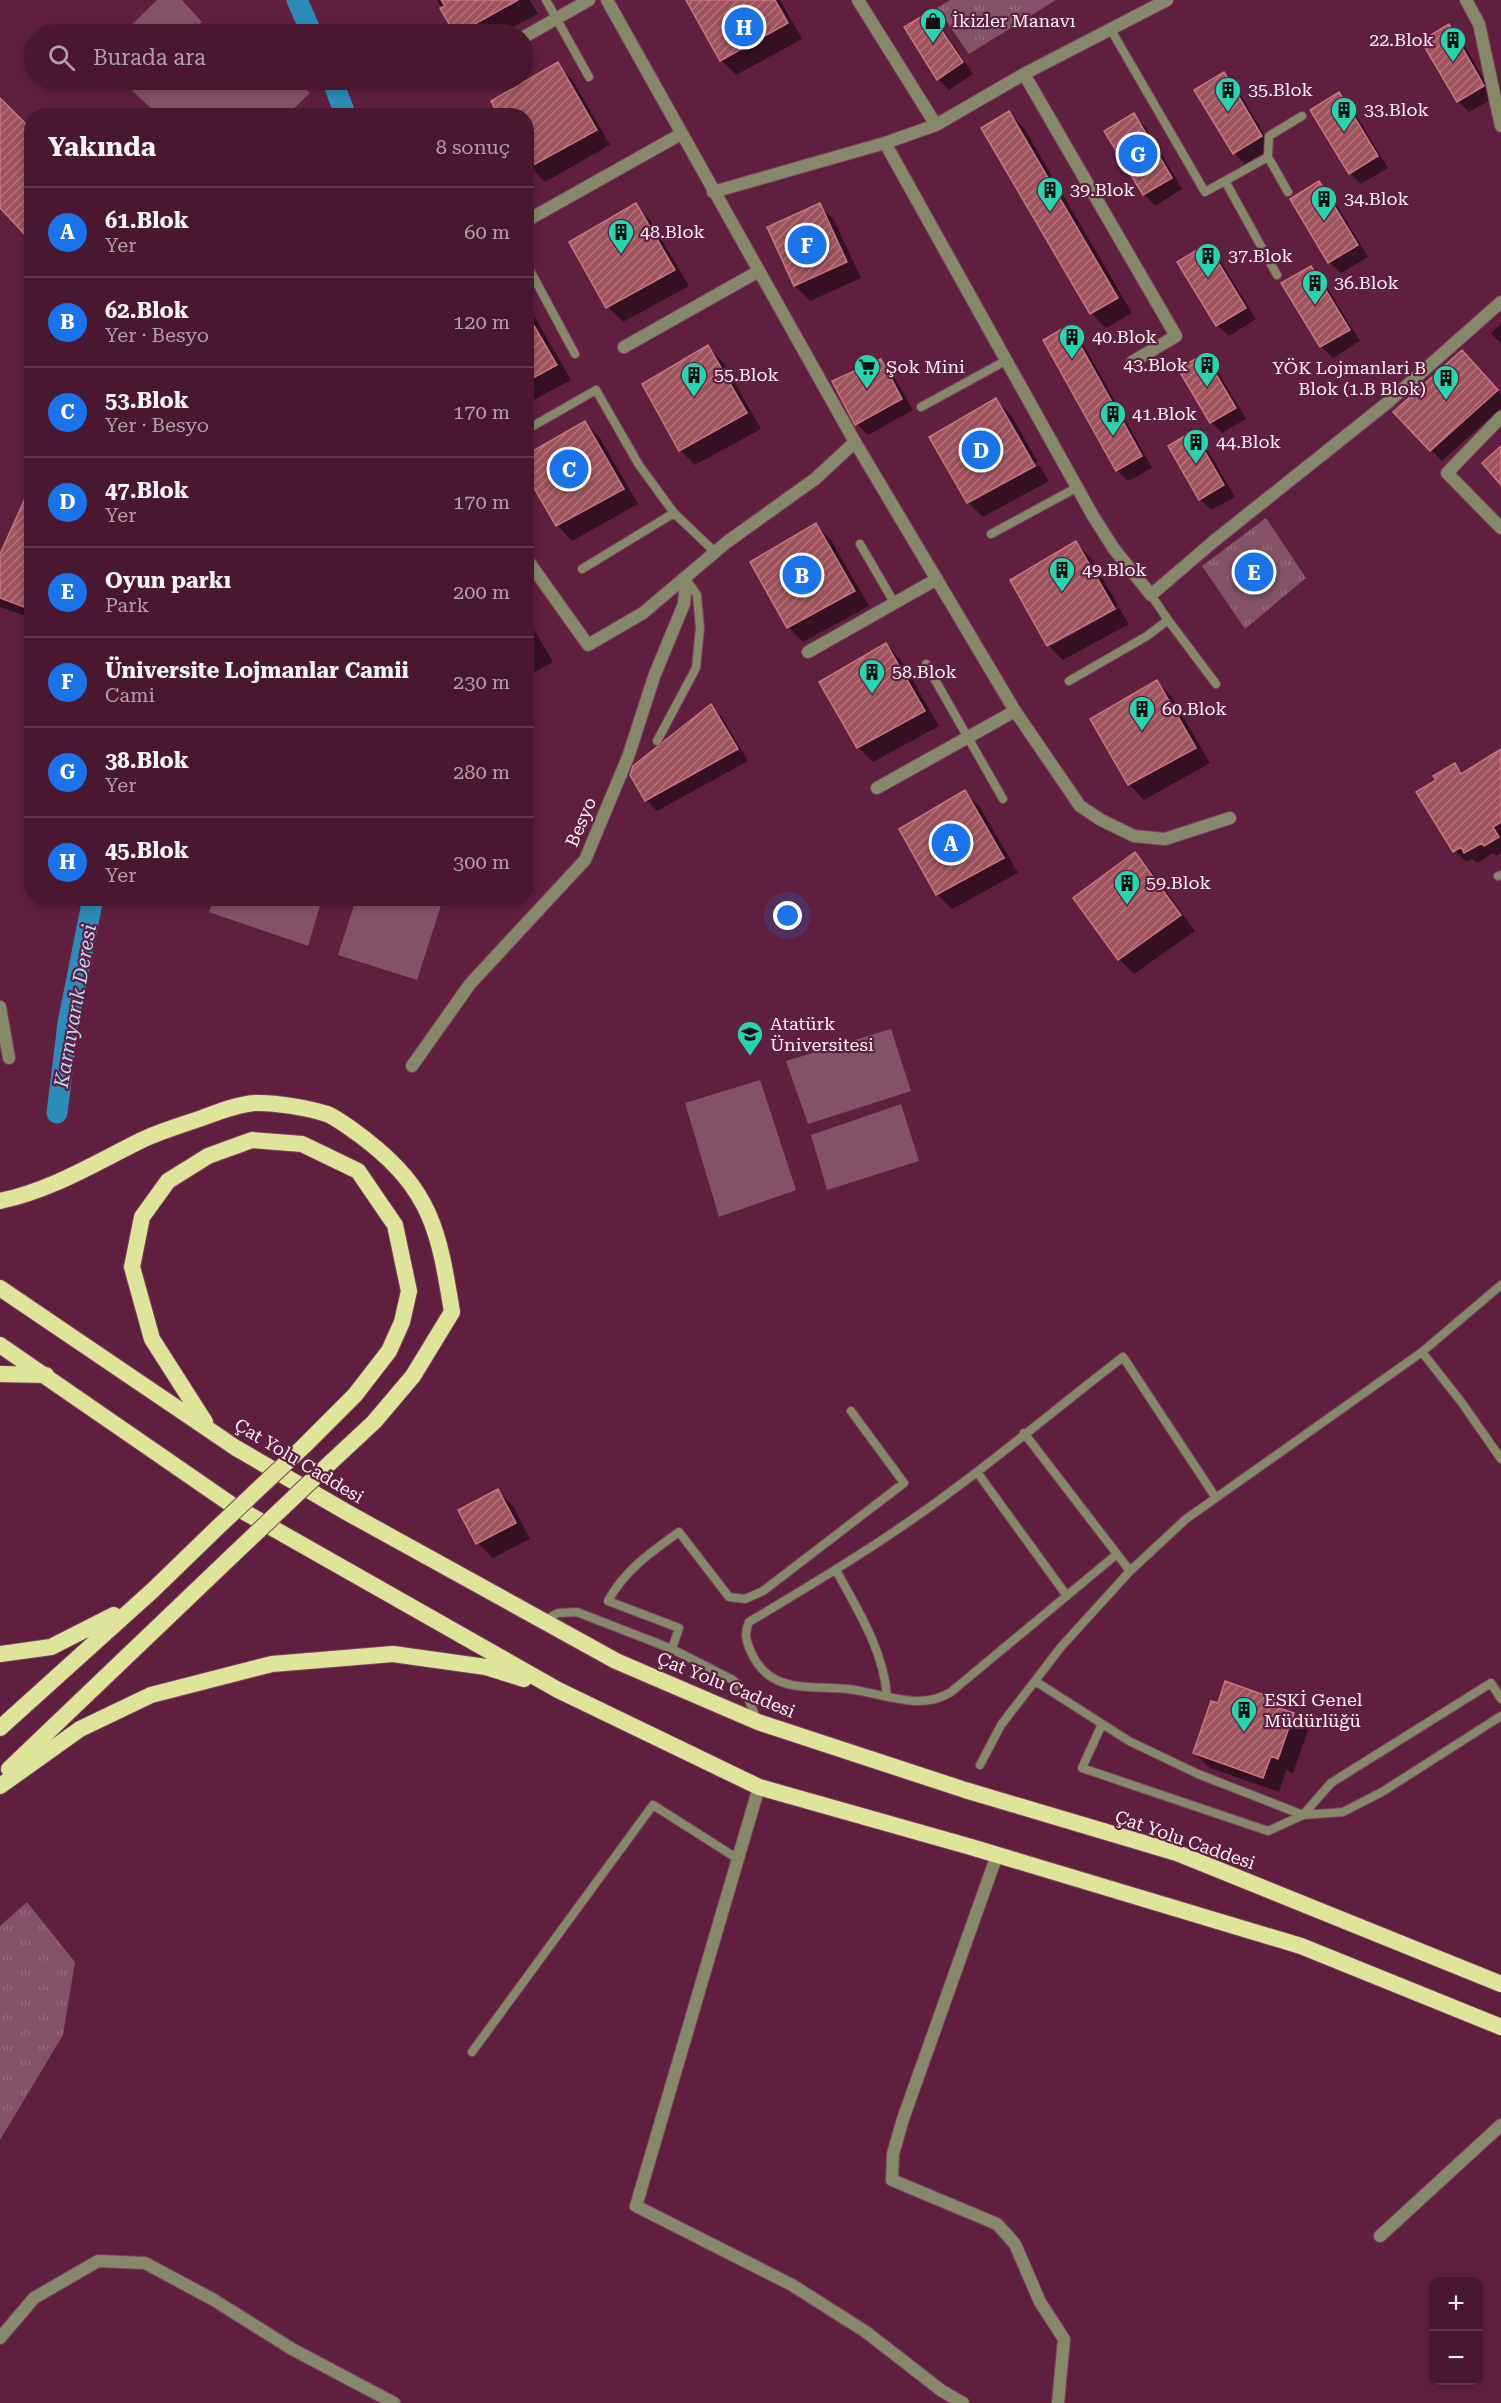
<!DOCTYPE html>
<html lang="tr">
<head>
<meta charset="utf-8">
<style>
	:root { --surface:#491730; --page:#502038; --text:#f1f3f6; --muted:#b19fab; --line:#61364c; --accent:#1a73e8 }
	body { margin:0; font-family:"Roboto Serif",serif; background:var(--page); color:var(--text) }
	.controls { position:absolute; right:18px; bottom:18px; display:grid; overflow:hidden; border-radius:12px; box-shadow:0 3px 9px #0003 }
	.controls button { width:54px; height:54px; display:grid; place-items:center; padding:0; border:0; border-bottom:2px solid var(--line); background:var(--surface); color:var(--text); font:30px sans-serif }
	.you { position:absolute; left:788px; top:916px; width:21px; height:21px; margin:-15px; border:4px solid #fff; border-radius:50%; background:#1a73e8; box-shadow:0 0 0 9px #1a73e833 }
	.badge { display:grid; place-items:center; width:39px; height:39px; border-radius:50%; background:var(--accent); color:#fff; font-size:20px; font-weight:700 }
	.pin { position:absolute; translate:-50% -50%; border:3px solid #fff; box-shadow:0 2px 6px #0006 }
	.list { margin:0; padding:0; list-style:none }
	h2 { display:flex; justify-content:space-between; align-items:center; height:78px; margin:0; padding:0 24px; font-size:26px }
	h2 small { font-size:20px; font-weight:400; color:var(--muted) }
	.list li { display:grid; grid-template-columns:39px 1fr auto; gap:18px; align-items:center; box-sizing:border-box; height:90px; padding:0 24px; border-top:2px solid var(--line) }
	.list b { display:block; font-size:22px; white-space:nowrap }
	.list p { margin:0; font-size:20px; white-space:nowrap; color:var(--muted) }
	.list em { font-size:20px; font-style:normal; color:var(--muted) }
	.icon { flex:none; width:33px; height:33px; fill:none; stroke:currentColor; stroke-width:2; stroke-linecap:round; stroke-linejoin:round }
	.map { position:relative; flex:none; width:1501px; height:2403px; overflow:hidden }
	.search { position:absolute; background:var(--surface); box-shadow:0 3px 9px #0003; left:24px; top:24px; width:510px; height:66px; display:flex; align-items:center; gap:15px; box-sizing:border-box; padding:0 21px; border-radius:33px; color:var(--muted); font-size:22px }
	.panel { position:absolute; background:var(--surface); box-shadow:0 3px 9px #0003; left:24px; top:108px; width:510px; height:798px; border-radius:24px }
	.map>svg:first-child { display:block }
	.grass { fill:url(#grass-tufts) }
	.pitch { fill:#835267 }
	.shadow { fill:#0007 }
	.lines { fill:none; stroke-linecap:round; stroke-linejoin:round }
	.canal { stroke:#2b8cb8; stroke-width:21 }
	.building { fill:url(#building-hatch); stroke:#c77680; stroke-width:1.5 }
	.service-casing { stroke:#7a415d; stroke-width:10 }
	.pedestrian-casing { stroke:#7a415d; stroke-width:14 }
	.minor-casing { stroke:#7a415d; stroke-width:14 }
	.trunk-casing { stroke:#7a415d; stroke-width:18 }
	.service { stroke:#858969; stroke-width:8 }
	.pedestrian { stroke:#858969; stroke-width:12 }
	.minor { stroke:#858969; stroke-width:12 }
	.trunk { stroke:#dee59b; stroke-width:16 }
	.trunk-bridge-casing { stroke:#7a415d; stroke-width:18; stroke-linecap:butt }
	.trunk-bridge { stroke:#dee59b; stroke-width:16 }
	.labels { text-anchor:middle; stroke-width:4.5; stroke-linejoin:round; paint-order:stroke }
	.poi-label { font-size:18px; fill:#fbf2f5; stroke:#611f40; text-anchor:start }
	.street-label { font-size:18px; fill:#fbf2f5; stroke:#611f40 }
	.water-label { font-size:20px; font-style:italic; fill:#b3ddf5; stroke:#611f40 }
</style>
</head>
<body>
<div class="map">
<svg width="1501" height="2403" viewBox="0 0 1501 2403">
	<defs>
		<pattern id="grass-tufts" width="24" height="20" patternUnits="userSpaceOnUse" patternTransform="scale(1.5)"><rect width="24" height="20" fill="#835267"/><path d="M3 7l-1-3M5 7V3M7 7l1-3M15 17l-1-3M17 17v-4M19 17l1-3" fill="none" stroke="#956b7d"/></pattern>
		<pattern id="building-hatch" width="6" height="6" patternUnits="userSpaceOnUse" patternTransform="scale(1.5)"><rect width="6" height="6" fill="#9f525c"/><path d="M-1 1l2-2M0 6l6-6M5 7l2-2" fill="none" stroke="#b2747c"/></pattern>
	</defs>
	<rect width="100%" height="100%" fill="#611f40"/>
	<path class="grass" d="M950,0h106l-87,54 -32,-46z
		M1266,518l40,60 -61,51 -43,-63z
		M27,1902l48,60 -12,73 -63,105v-214z"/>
	<path class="pitch" d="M157,0h25l20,22 -10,10 2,2h-72z
		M121,80h175l14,13 -23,22h-129z
		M214,899v-1l108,1 -14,47 -99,-34z
		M356,899h87l-26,81 -79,-25z
		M891,1029l20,62 -103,33 -22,-63z
		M760,1080l36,110 -77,27 -34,-114z
		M901,1104l18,57 -92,29 -16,-55z"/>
	<path class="shadow" d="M437,0h93l8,14 -38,20h-43z
		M687,0h93l22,39 -66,36 -15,-15z
		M929,14l11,11 33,49 -24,16 -11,-11z
		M1449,26l11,11 34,61 -25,14 -11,-11z
		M557,64l15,15 38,66 -65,37 -15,-16z
		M1223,74l12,11 37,63 -27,16 -11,-11z
		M1339,94l11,11 38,63 -27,16 -11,-11z
		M1009,113l15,15 108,185 -26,15 -15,-15z
		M1134,115l11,11 37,63 -27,17 -11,-12 -38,-62z
		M1319,183l11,11 38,63 -27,16 -12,-11z
		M635,205l15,15 39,66 -66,36 -15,-15 -37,-65z
		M819,205l15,15 27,58 -51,23 -15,-15 -26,-58z
		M1207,246l11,11 38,62 -27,17 -12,-11z
		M1311,267l11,12 38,62 -27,17 -12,-12 -38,-62z
		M526,308l7,6 38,66 -45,24z
		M1501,323v21l-10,-11z
		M1069,327l11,11 72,130 -24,13 -11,-11z
		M708,347l15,15 38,67 -66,36 -15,-15z
		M1204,356l11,11 31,52 -24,14 -11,-11z
		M881,361l11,12 21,37 -45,25 -11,-11 -23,-42z
		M1473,363l28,32v13l-59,53 -11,-11z
		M995,400l16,15 27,47 -68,37v4l69,-38 10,16 -66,36 -15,-15z
		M585,423l15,15 38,66 -66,37 -15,-16z
		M1193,433l11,11 31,53 -24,13 -11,-11z
		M32,503v115l-32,-11v-49z
		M816,525l15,15 38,66 -66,36 -15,-15z
		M1076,543l15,15 27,47 -67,37v4l68,-38 10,16 -66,36 -15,-15z
		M526,616l27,46 -27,15z
		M886,644l15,16 38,66 -66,36 -15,-15z
		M1156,682l16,15 38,66 -66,37 -15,-16z
		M711,706l11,11 26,44 -91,50 -11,-11z
		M1501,751v102l-5,3 -3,-3 -16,10 -5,-4 -6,3 -11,-11 -37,-59 20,-12 16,-15 9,9z
		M965,792l15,15 38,66 -66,36 -15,-15 -36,-64z
		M1135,854l15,15 45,62 -61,43 -15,-15z
		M498,1491l15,15 17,33 -37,19 -15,-15 -18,-32z
		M1274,1700l34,30 -15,43 -7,-3 -7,22 -69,-24 -15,-15 23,-48z"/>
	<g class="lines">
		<path class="canal" d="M297,0l15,34
			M332,80l14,36
			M57,1113l11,-90 25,-125"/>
	</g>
	<path class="building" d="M441,0h77l-61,34h-2l-15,-26 5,-2z
		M686,0h89l13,23 -68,38z
		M929,12l34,50 -26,18 -33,-53z
		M1449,24l35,62 -27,16 -36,-61z
		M558,62l39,68 -71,39v-53h-27l-8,-15z
		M1224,72l38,64 -29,18 -39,-64z
		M1339,92l39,64 -29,18 -39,-64z
		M0,98l32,32v112l-32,-34z
		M1009,111l109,187 -28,16 -109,-186z
		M1134,113l38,65 -29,17 -39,-64z
		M1319,181l39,64 -30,18 -38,-64z
		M636,203l39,67 -69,38 -37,-66z
		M820,203l27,59 -53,24 -27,-59z
		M1207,244l39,64 -30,18 -39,-64z
		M1311,266l39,64 -30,17 -39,-64z
		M526,312l31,53 -24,13 -7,-11z
		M1069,325l73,131 -26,15 -73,-131z
		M708,345l39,68 -68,38 -37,-67z
		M1462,350l36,40 -68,61 -37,-39z
		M1204,354l32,54 -26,15 -32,-54z
		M881,359l21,40 -47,26 -23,-44z
		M996,398l39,68 -68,37 -38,-66z
		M585,421l39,68 -68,37 -30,-52v-19z
		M1193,431l31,54 -25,15 -31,-54z
		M1501,446v39l-19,-22z
		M32,483v127l-32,-12v-44z
		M816,523l39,68 -68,37 -37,-66z
		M1076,541l39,68 -68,37 -37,-66z
		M886,643l39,68 -68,37 -38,-66z
		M1157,680l39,68 -68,37 -38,-66z
		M711,704l27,45 -93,52 -15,-26 3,-9z
		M1501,749v73l-8,5 6,10 -15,9 -2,-3 -18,10 -3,-6 -8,5 -37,-60 20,-12 -3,-4 22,-13 6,11z
		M965,790l39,68 -68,37 -37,-66z
		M1135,852l46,63 -63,45 -45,-62z
		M498,1489l18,34 -40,21 -18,-34z
		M1225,1681l50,18 -2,7 21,7 -16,46 -7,-3 -8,22 -70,-25 18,-52 7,2z"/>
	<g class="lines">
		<g class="service-casing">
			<path id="service" d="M546,0l43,77
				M1111,30l94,162 63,-35 1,-21 33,-20
				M1268,157l20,35
				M1225,181l52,94
				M526,263l49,91
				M921,407l86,-47
				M526,430l70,-40 43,75 35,48 42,40
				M991,534l85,-46
				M860,544l35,60
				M582,569l92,-56
				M1168,620l48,64
				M926,664l77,135
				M1069,681l78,-45 21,-16 -17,-25
				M657,741l39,-73 4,-40 -3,-33 -11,-16
				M1498,876l3,-1
				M1422,1352l40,51 39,56
				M1024,1433l106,138
				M977,1472l90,124
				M1117,1554l-166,138c-32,20 -68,1 -103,-3 -38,-4 -78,6 -97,-37 -5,-11 -7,-19 -2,-30 52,-31 103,-61 152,-95 77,-52 149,-114 222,-170l93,141
				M836,1570c22,41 47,79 51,126
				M543,1621l15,-8 19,-1 95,37 61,31 15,18 10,24
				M672,1649l7,-21 -71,-27c17,-31 43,-49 71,-69l50,65 16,2 18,-8 141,-108 -53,-72
				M1035,1681l94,60 69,33 105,41
				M1102,1724l-20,44 186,63 35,-16 40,-3 39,-20 119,-76
				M980,1765l21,-40 60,-78 69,-76 56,-52 236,-167 79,-67
				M1303,1815l28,-32 160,-100 10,16
				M472,2052l181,-247 85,54"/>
		</g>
		<g class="pedestrian-casing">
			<path id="pedestrian" d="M0,1007l9,51
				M412,1066l58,-82 115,-124 43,-103 27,-83 29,-70 2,-25"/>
		</g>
		<g class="minor-casing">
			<path id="minor" d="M858,0l78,125
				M1466,0l13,24 22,102
				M524,37l65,-37
				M1024,74l152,262 -44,26
				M885,143l208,373 21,33 37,46 63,-54 173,-138 114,-101
				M713,192l172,-49 51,-18 88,-51 143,-74
				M526,221l155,-87
				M624,347l135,-76
				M1501,417l-54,56 54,55
				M855,442l160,269 65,95 21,14 33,16 31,3 65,-21
				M526,558l62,87 55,-32 84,-71 88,-63 40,-37 -248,-442
				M808,652l129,-73
				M877,788l138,-77
				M759,1787l-123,419 156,79 74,47 76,59 21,12
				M997,1855l-94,264 -10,35 -1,26 105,44 18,20 25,58 24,37 -6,64
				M1380,2236l121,-111
				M0,2338l34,-40 64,-37 47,2 69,37 78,49 102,54"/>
		</g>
		<g class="trunk-casing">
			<path id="trunk" d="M0,1201c52,-11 95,-38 142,-61 19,-9 40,-15 60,-22 16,-6 36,-14 53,-15 19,-1 53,5 72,11 12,5 27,17 38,25 67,52 74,93 87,173l-39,64 -39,46 -44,41
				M0,1288l236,160 112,65 268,148 142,61 207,68 212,63 324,131
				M0,1345l232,160 326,185 201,97 212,60 330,99 200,81
				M0,1374l46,1
				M205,1422l-53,-83 -20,-72 10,-50 26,-36 40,-25 44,-16 50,4 56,27 37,54 14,66 -7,31 -13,29 -34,44 -51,51
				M0,1654l51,-7 63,-32
				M0,1728l153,-138 65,-63
				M9,1769l225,-215
				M0,1786l80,-57 71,-34 121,-31 121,-10 93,13 38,12"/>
		</g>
		<use href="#service" class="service"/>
		<use href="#pedestrian" class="pedestrian"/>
		<use href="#minor" class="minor"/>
		<use href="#trunk" class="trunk"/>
		<g class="trunk-bridge-casing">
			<path id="trunk-bridge" d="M218,1527l86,-81
				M234,1554l96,-91"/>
		</g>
		<use href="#trunk-bridge" class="trunk-bridge"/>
	</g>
	<defs>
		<g id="shop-pin" transform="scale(1.35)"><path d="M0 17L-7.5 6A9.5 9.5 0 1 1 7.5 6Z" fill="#25d5ae" stroke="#611f40"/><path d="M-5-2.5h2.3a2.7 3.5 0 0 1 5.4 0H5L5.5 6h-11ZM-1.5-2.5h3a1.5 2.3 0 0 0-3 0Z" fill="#111"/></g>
		<g id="building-pin" transform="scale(1.35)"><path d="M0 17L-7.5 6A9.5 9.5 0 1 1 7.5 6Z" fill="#25d5ae" stroke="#611f40"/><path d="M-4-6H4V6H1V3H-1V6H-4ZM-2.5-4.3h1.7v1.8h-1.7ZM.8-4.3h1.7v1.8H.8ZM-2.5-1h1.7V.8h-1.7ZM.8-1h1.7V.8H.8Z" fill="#111"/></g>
		<g id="supermarket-pin" transform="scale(1.35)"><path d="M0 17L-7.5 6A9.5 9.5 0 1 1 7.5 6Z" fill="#25d5ae" stroke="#611f40"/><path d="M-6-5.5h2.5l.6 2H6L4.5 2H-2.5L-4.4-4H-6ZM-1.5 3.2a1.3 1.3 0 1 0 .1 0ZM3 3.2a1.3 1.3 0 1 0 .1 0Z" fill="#111"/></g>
		<g id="university-pin" transform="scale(1.35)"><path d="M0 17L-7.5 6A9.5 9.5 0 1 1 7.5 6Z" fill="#25d5ae" stroke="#611f40"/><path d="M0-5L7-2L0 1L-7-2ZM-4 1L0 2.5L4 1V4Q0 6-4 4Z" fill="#111"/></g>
	</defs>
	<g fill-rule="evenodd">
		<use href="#shop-pin" x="933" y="21"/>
		<use href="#building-pin" x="1453" y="40"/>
		<use href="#building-pin" x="1228" y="90"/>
		<use href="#building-pin" x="1344" y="110"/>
		<use href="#building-pin" x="1050" y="190"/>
		<use href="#building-pin" x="1324" y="199"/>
		<use href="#building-pin" x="621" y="232"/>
		<use href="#building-pin" x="1208" y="256"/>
		<use href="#building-pin" x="1315" y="283"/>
		<use href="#building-pin" x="1072" y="337"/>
		<use href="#building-pin" x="1207" y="365"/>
		<use href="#supermarket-pin" x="867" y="367"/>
		<use href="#building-pin" x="694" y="375"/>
		<use href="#building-pin" x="1446" y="378"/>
		<use href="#building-pin" x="1113" y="414"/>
		<use href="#building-pin" x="1196" y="442"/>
		<use href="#building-pin" x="1062" y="570"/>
		<use href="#building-pin" x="872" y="672"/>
		<use href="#building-pin" x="1142" y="709"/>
		<use href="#building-pin" x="1127" y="883"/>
		<use href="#university-pin" x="750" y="1034"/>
		<use href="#building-pin" x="1244" y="1710"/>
	</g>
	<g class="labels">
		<g class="poi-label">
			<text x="952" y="27">İkizler Manavı</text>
			<text x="1434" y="46" text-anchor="end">22.Blok</text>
			<text x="1248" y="96">35.Blok</text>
			<text x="1364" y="116">33.Blok</text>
			<text x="1070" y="196">39.Blok</text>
			<text x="1344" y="205">34.Blok</text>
			<text x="640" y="238">48.Blok</text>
			<text x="1228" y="262">37.Blok</text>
			<text x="1334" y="289">36.Blok</text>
			<text x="1092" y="343">40.Blok</text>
			<text x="1188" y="371" text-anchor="end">43.Blok</text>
			<text x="886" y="373">Şok Mini</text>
			<text x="1426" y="374" text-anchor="end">YÖK Lojmanlari B<tspan x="1426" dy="21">Blok (1.B Blok)</tspan></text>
			<text x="714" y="381">55.Blok</text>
			<text x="1132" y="420">41.Blok</text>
			<text x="1216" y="448">44.Blok</text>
			<text x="1082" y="576">49.Blok</text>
			<text x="892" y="678">58.Blok</text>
			<text x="1162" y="715">60.Blok</text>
			<text x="1146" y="889">59.Blok</text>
			<text x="770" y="1030">Atatürk<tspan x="770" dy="21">Üniversitesi</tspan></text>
			<text x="1264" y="1706">ESKİ Genel<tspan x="1264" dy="21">Müdürlüğü</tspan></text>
		</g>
		<g class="street-label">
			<text transform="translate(581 822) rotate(-67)" y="6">Besyo</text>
			<text transform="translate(299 1461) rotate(31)" y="6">Çat Yolu Caddesi</text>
			<text transform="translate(726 1685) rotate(22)" y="6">Çat Yolu Caddesi</text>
			<text transform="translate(1185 1840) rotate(19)" y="6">Çat Yolu Caddesi</text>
		</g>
		<g class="water-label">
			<text transform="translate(75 1006) rotate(-80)" y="7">Karnıyarık Deresi</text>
		</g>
	</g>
</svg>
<div class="controls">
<button>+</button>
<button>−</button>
</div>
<div class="you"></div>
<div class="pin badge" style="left:951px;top:843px">A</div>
<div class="pin badge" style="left:802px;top:575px">B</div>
<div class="pin badge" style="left:569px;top:469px">C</div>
<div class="pin badge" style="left:981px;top:450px">D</div>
<div class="pin badge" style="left:1254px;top:572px">E</div>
<div class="pin badge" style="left:807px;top:245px">F</div>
<div class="pin badge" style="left:1138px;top:154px">G</div>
<div class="pin badge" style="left:744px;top:27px">H</div>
<div class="search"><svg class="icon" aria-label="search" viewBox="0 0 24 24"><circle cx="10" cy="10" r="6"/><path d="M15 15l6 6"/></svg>Burada ara</div>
<section class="panel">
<h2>Yakında<small>8 sonuç</small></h2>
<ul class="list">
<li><span class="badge">A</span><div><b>61.Blok</b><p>Yer</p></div><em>60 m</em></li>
<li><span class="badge">B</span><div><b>62.Blok</b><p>Yer · Besyo</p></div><em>120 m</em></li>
<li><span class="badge">C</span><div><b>53.Blok</b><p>Yer · Besyo</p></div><em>170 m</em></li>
<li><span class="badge">D</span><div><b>47.Blok</b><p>Yer</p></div><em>170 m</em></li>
<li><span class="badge">E</span><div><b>Oyun parkı</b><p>Park</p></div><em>200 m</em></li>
<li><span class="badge">F</span><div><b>Üniversite Lojmanlar Camii</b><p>Cami</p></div><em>230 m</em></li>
<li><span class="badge">G</span><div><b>38.Blok</b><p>Yer</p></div><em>280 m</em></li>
<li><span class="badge">H</span><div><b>45.Blok</b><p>Yer</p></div><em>300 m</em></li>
</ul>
</section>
</div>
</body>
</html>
